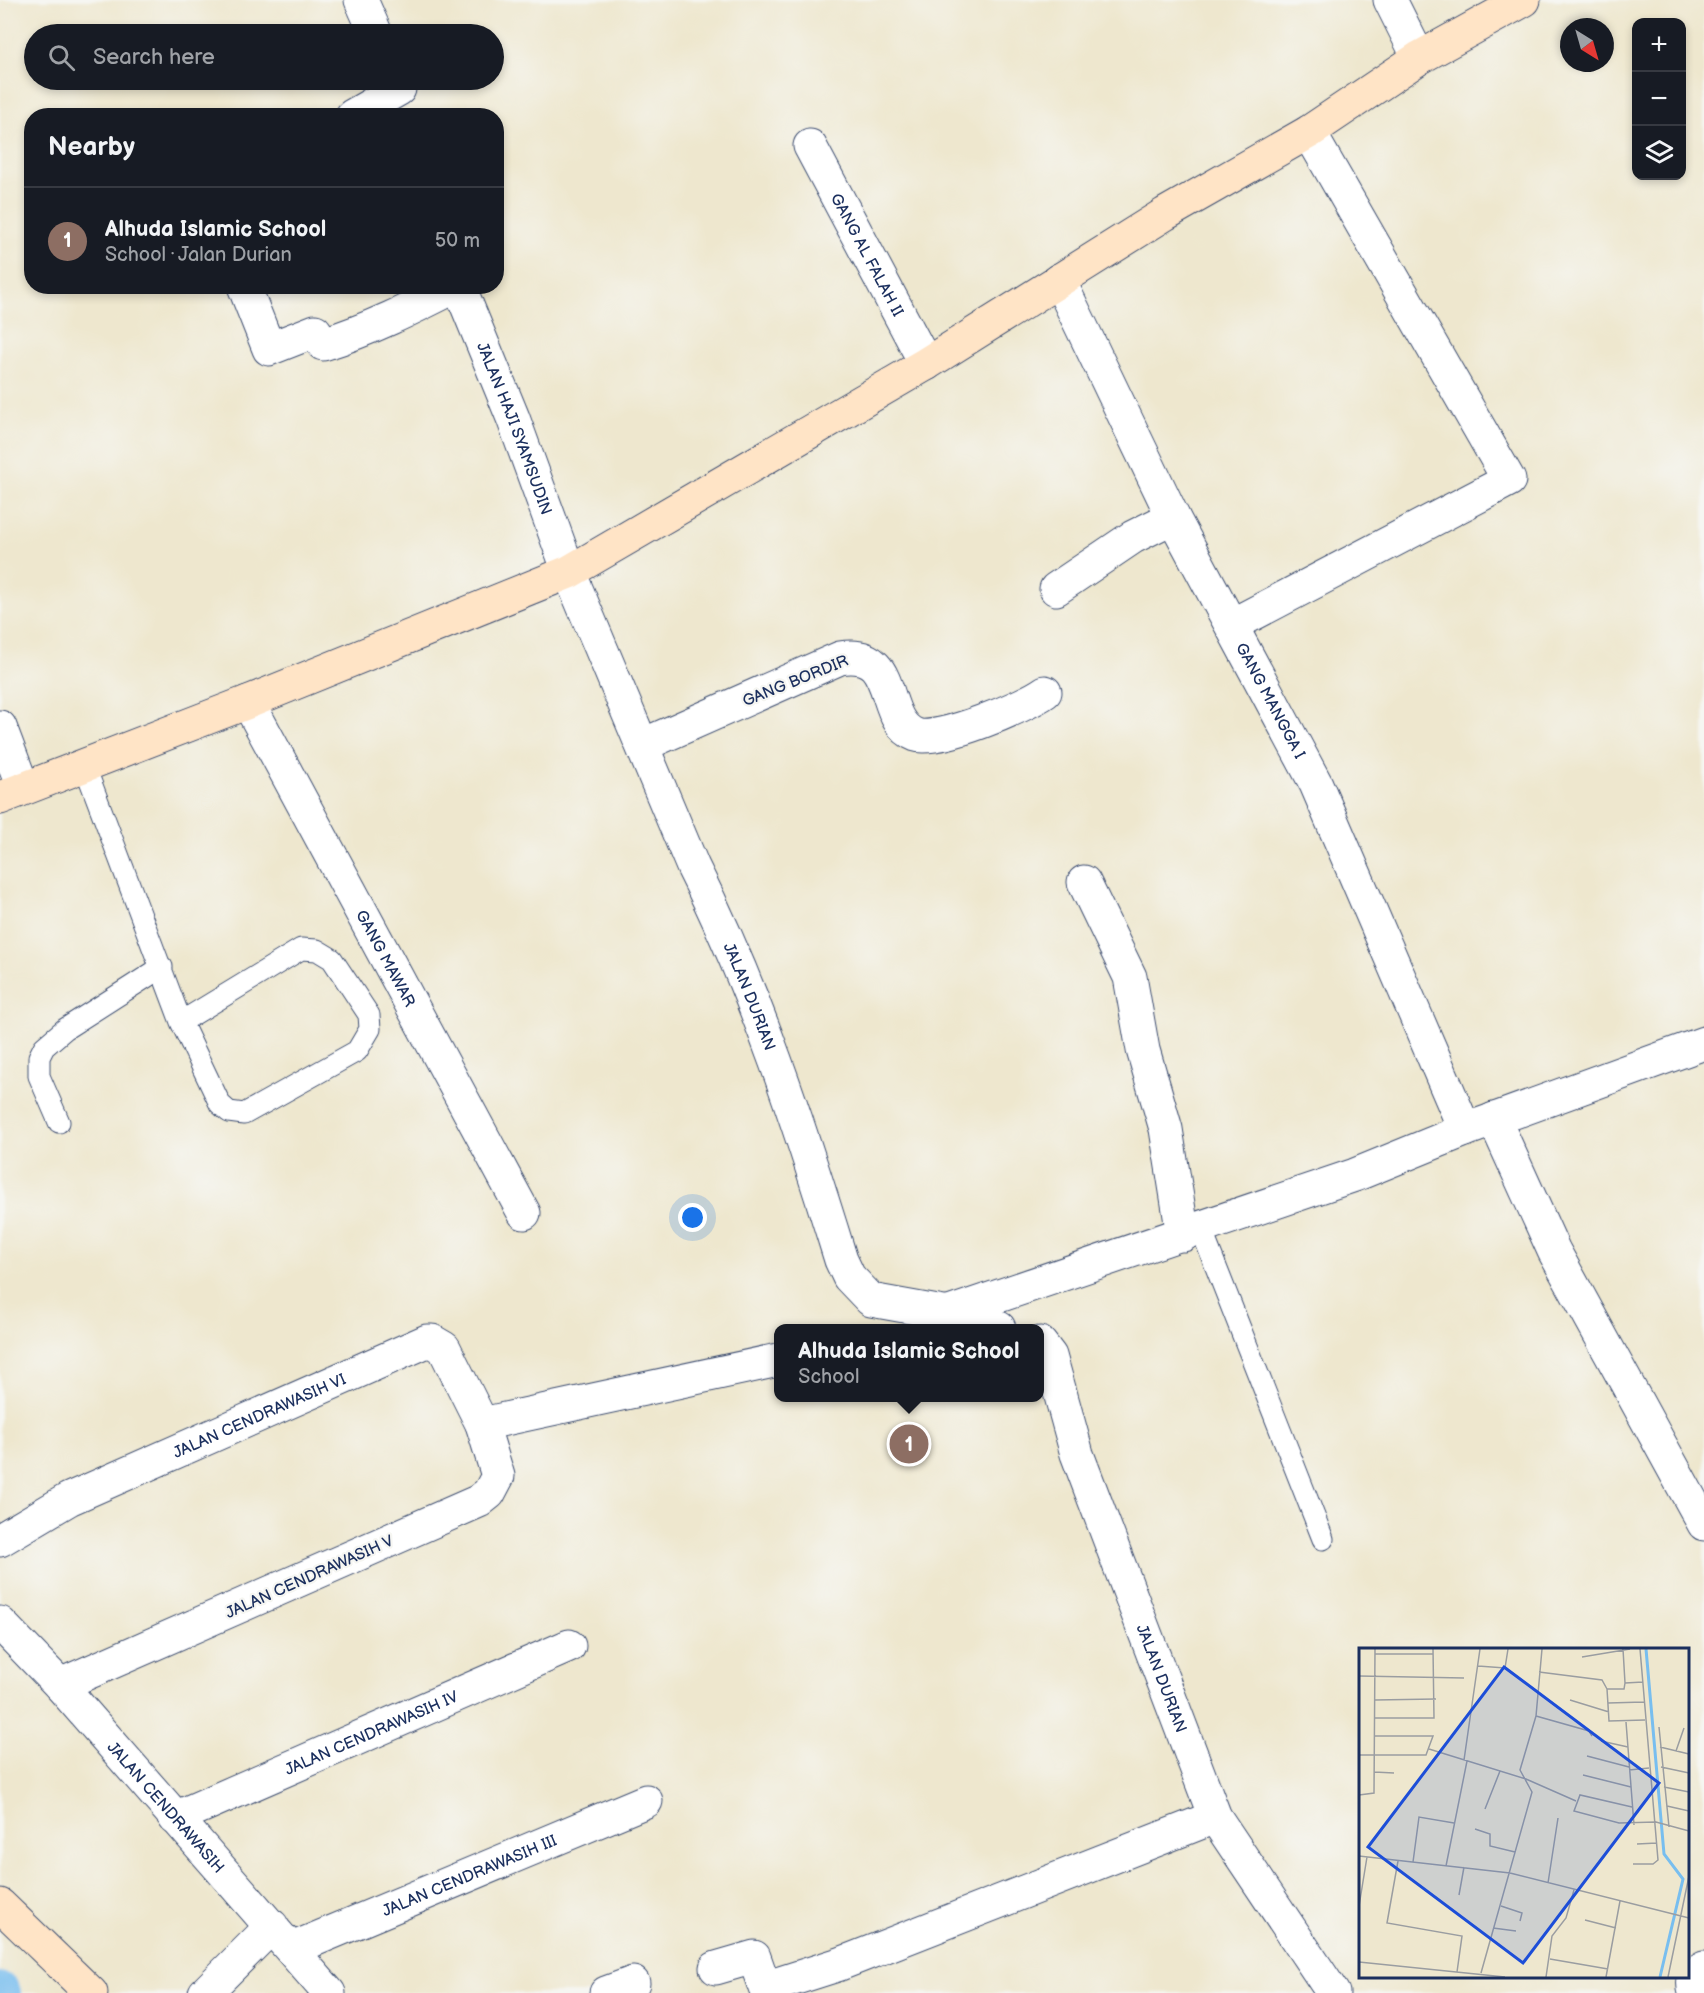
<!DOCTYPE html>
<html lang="en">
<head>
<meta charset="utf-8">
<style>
	:root { --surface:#171b24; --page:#20242c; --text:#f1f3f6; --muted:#9ea1a6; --line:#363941; --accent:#c8321e }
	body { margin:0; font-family:"Balsamiq Sans",sans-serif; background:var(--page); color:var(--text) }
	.controls { position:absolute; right:18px; top:18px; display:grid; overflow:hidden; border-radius:12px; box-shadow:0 3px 9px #0003 }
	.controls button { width:54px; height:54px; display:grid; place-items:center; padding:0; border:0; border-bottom:2px solid var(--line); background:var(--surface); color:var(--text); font:30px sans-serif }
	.compass { position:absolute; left:1560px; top:18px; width:54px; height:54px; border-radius:50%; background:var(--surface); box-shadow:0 3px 9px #0003; rotate:143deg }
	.you { position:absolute; left:693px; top:1218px; width:21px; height:21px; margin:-15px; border:4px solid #fff; border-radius:50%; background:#1a73e8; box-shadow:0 0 0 9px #1a73e833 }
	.badge { display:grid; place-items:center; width:39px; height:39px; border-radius:50%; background:var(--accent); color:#fff; font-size:20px; font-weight:700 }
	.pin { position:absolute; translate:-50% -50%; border:3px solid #fff; box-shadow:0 2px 6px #0006 }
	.popup { position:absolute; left:774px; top:1324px; width:270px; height:78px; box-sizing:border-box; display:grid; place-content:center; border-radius:12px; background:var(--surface); filter:drop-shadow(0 2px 4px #0005); font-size:20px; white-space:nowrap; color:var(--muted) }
	.popup b { font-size:22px; color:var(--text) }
	.popup::after { content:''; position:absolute; left:50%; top:100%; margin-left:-12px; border:12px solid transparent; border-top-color:var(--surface) }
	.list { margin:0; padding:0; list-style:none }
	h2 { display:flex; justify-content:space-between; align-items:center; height:78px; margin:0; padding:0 24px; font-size:26px }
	h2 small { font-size:20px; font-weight:400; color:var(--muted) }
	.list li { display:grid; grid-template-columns:39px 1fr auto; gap:18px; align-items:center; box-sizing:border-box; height:108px; padding:0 24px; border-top:2px solid var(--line) }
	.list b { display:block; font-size:22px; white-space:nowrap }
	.list p { margin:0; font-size:20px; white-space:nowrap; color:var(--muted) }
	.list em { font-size:20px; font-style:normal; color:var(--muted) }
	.icon { flex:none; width:33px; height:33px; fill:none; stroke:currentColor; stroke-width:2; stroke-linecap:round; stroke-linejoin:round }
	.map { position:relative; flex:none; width:1704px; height:1993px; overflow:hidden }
	.search { position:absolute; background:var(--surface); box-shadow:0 3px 9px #0003; left:24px; top:24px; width:480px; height:66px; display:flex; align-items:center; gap:15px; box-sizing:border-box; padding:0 21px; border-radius:33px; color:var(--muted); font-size:22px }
	.panel { position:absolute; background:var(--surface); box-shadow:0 3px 9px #0003; left:24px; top:108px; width:480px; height:186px; border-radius:24px }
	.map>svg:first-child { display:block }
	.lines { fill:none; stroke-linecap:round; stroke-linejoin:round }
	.canal { stroke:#78beef; stroke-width:40 }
	.lane-casing { stroke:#3b4b6f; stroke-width:23 }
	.street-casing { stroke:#3b4b6f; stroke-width:35 }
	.secondary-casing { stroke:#3b4b6f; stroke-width:35 }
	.lane { stroke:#fff; stroke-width:21 }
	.street { stroke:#fff; stroke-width:33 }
	.secondary { stroke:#ffe4c6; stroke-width:33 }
	.labels { text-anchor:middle; stroke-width:4.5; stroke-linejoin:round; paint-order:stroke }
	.street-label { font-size:16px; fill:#1b2f5e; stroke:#f6f6f2 }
	.inset-river { fill:none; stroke:#78beef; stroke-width:3 }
	.inset-road { fill:none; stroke:#9a9da1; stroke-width:1.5 }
	.view { fill:#1d4ed8; fill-opacity:0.15; stroke:#1d4ed8; stroke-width:3 }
	.inset-edge { fill:none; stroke:#1b2f5e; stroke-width:3 }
</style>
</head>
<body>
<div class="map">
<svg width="1704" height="1993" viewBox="0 0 1704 1993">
	<rect width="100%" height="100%" fill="#f6f6f2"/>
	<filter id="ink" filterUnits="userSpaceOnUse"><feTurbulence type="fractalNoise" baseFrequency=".0167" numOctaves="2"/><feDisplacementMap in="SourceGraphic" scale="12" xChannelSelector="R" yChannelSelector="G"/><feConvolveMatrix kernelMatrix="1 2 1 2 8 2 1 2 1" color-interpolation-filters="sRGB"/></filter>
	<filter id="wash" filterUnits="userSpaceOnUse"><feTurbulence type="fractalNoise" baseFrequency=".008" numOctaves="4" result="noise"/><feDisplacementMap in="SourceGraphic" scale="24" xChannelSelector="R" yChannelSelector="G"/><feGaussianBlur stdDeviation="1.35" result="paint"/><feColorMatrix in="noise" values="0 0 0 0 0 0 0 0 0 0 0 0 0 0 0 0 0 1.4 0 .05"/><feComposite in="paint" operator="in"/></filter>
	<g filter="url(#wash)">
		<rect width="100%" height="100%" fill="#eee7ce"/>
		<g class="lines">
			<path class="canal" d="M0,1992l1,1"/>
		</g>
	</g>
	<g filter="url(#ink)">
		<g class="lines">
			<g class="lane-casing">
				<path id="lane" d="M85,767l96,255 39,82 9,8 15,2 113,-63 13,-22 -1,-14 -37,-56 -15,-9 -16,-1 -120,73
					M59,1122l-20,-46v-19l5,-10 21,-18 97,-62
					M1201,1229l122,310"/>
			</g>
			<g class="street-casing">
				<g id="street">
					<path d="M361,0l15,34"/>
					<path d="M1390,0l29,58"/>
					<path d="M352,116l47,-27"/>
					<path id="s1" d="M810,146l116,218"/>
					<path id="s2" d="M1059,280l114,237 143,267 149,346"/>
					<path d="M244,286l25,63 46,-18 8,13c46,-14 90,-36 133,-58"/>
					<path id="s3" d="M459,286l54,132 56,154 124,295c63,125 107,260 148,393l8,17 22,23 78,14 50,14"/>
					<path d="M1056,589l77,-52 40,-20"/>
					<path d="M1232,625l277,-145 -200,-348"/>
					<path id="s4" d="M248,702l276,511"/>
					<path d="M0,727l23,61"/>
					<path d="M643,745l197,-87c60,-11 38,63 76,77 22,8 110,-29 129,-43"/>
					<path d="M1084,882l46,95 13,73 23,79 17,106"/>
					<path d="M1494,1119l60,132 150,273"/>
					<path d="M943,1315l412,-140 110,-45 239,-87"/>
					<path id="s5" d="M1040,1343l10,13 27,98 138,363 118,176"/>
					<path d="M482,1424l296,-64"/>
					<path id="s6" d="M0,1540l69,-41 358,-158h5l12,7 38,76 16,52 -9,17 -10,8 -419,184"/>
					<path id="s7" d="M0,1623l60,62 269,308"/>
					<path id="s8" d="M175,1818l394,-172"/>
					<path id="s9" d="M292,1949l354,-148"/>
					<path d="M716,1968l38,-11 11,31 75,-24 375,-147"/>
					<path d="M205,1993l67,-67"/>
					<path d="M606,1993l27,-10"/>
					<path d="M1695,1993c-3,-11 -2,-19 9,-25"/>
				</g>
			</g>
			<g class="secondary-casing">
				<path id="secondary" d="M0,798l248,-96 321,-130 357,-208 239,-150 144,-82 110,-74 105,-58
					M0,1905l91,88"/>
			</g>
			<use href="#lane" class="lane"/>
			<use href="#street" class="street"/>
			<use href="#secondary" class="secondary"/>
		</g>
	</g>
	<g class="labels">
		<g class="street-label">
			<text dy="6" stroke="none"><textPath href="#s1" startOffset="123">GANG AL FALAH II</textPath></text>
			<text dy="6" stroke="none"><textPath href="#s3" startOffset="153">JALAN HAJI SYAMSUDIN</textPath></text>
			<text transform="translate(795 680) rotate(-22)" y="6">GANG BORDIR</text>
			<text dy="6" stroke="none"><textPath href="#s2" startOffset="471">GANG MANGGA I</textPath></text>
			<text dy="6" stroke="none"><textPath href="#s4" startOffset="291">GANG MAWAR</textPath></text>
			<text dy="6" stroke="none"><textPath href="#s3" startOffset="768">JALAN DURIAN</textPath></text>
			<text dy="6" stroke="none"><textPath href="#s6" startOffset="288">JALAN CENDRAWASIH VI</textPath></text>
			<text transform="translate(309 1576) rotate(-24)" y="6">JALAN CENDRAWASIH V</text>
			<text dy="6" stroke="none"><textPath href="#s5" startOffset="358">JALAN DURIAN</textPath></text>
			<text dy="6" stroke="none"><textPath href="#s8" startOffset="214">JALAN CENDRAWASIH IV</textPath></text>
			<text dy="6" stroke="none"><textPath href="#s7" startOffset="248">JALAN CENDRAWASIH</textPath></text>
			<text dy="6" stroke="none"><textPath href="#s9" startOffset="192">JALAN CENDRAWASIH III</textPath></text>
		</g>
	</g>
	<g transform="translate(1359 1648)">
		<rect width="330" height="330" fill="#eee7ce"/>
		<path class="inset-river" d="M287,1l18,205 19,25 -23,98"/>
		<path class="inset-road" d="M264,1l2,34M16,6h58M223,9l48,-8M119,18l27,2 3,-19M180,24l63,8 5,9M0,28l105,2M266,35l-1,6h-17l2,32 36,-1M266,35l18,-1M16,52l61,-1M211,52l39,12M249,55l36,-1M177,68l53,15 3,5M16,70h59l-1,-69M267,74l8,103M300,79l10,100M242,93l27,6M301,99l29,7M70,101l97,30 50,22M317,103l8,-23M0,107h67l7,-19h-58M228,108l42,11M105,112l16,-111M302,119l28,6M270,122l20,-2M15,124l20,1M224,127l48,12M305,139l25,5M0,147l15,-2 1,-144M308,158l22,5M273,159l-52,-12 -6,16 45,12 37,-1 33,9M126,161l15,-38M116,181l15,5v12l25,6M278,196l20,-1M0,208l151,17 179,45M39,213l-11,62 75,13 -5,36M54,214l6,-45 35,6M274,216h20l5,-4 -18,-211M87,218l21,-105M189,235l10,-65M100,247l5,-28M0,258l8,-49M142,258l21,7 -2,8M226,272l31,8M134,280l23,3M191,311l58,10M0,314l146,15M122,325l51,-181 -12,-22 16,-54 6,-67M187,329l6,-41 14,-18 8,-28M247,329l14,-76M309,329l21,-101"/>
		<path class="view" d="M145,19l155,116 -136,180 -155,-116z"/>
		<rect width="330" height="330" class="inset-edge"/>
	</g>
</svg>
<div class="controls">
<button>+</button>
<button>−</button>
<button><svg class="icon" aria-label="layers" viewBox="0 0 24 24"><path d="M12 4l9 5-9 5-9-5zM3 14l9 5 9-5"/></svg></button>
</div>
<svg class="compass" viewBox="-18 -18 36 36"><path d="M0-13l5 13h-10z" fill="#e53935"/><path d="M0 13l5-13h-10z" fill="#9ea1a6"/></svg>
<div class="you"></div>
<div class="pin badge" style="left:909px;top:1444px;background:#8d6e63">1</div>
<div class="popup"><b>Alhuda Islamic School</b>School</div>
<div class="search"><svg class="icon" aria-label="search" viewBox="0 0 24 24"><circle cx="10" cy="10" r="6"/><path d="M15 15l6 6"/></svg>Search here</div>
<section class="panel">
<h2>Nearby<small></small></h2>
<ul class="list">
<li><span class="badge" style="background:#8d6e63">1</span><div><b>Alhuda Islamic School</b><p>School · Jalan Durian</p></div><em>50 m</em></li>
</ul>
</section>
</div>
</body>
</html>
